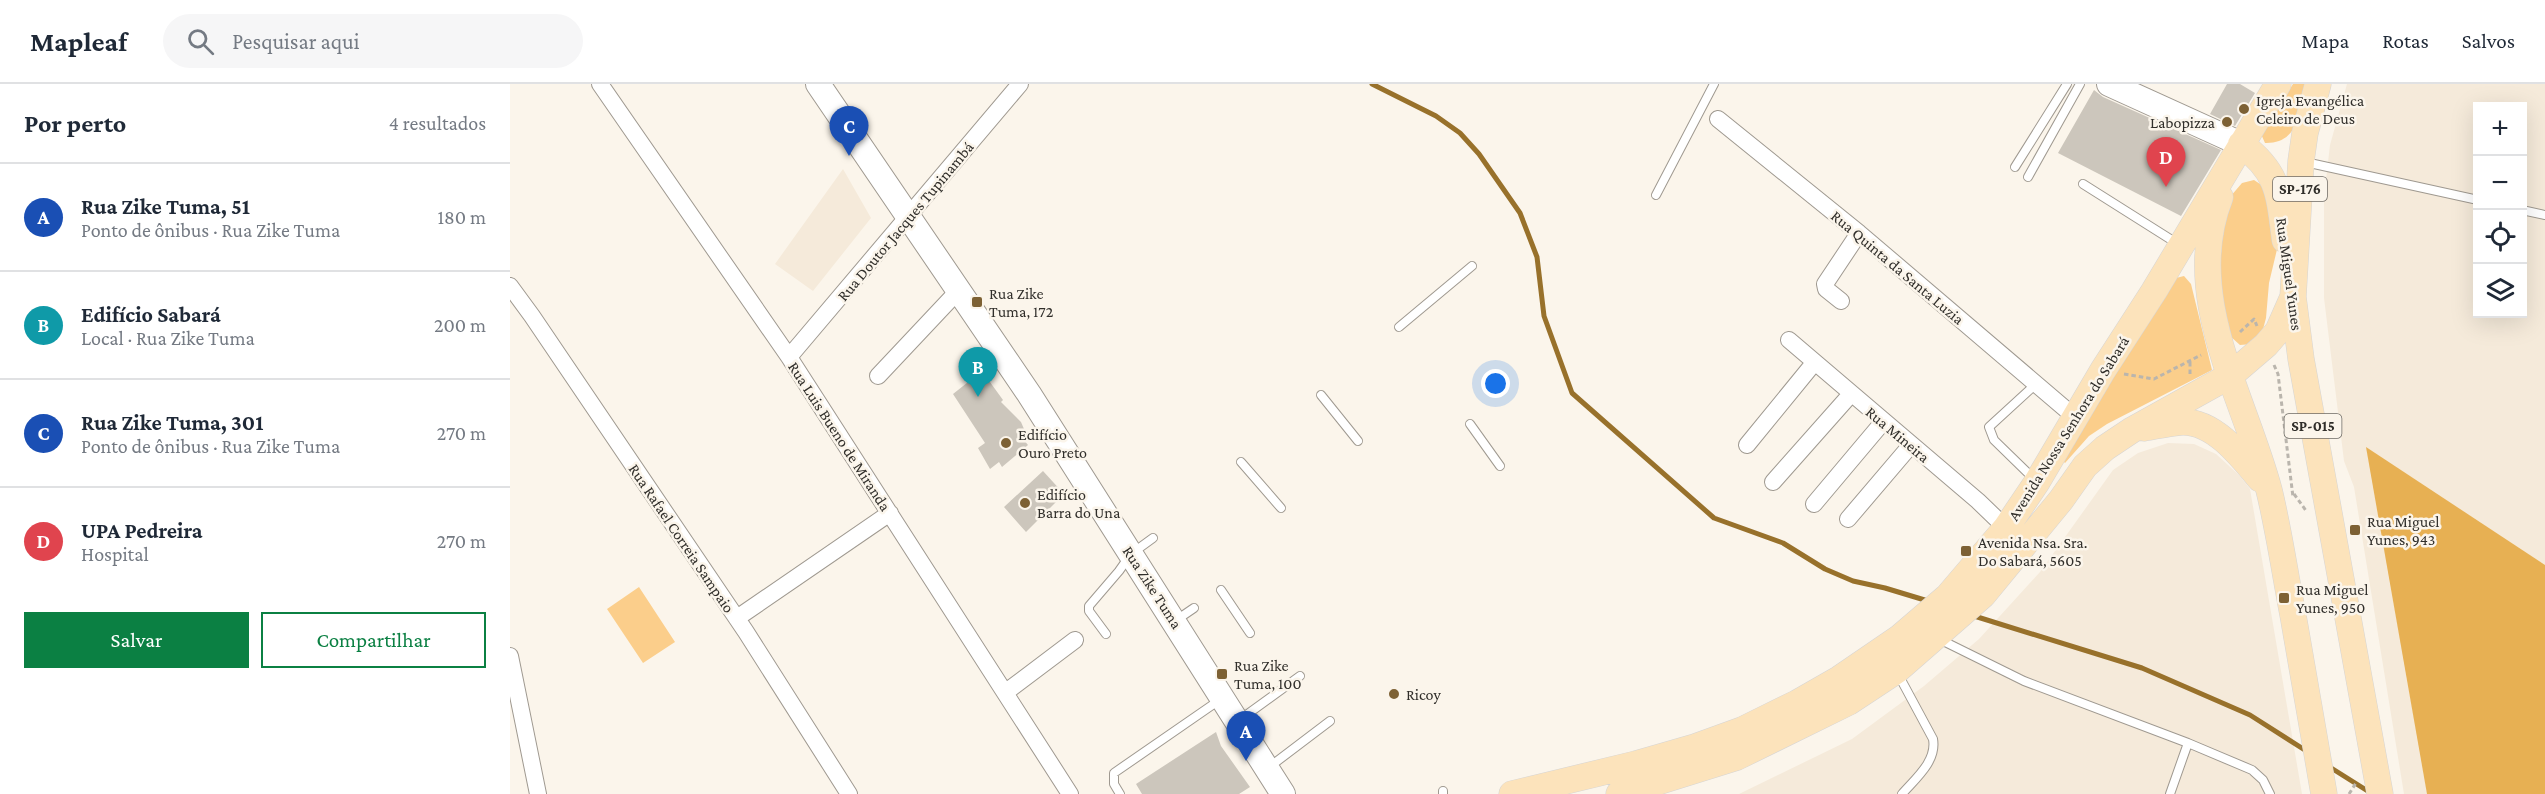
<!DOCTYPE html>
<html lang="pt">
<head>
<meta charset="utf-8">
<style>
	:root { --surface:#fff; --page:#f6f6f7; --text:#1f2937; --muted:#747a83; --line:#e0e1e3; --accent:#0b8043 }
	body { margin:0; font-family:"Crimson Pro",serif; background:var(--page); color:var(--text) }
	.controls { position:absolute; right:18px; top:18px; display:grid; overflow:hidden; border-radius:0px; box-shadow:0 6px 24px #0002 }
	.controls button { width:54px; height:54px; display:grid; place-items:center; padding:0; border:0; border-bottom:2px solid var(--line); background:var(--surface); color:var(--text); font:30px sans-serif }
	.you { position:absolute; left:986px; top:300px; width:21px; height:21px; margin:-15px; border:4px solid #fff; border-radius:50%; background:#1a73e8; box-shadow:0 0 0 9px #1a73e833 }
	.badge { display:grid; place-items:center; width:39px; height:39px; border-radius:50%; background:var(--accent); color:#fff; font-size:20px; font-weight:700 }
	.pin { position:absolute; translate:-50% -50px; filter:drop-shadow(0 2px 3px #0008) }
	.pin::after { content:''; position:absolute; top:32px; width:21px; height:18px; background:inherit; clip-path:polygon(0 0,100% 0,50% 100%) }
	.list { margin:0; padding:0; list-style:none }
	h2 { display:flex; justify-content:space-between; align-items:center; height:78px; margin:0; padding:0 24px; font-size:26px }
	h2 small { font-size:20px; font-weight:400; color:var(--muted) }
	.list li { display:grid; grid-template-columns:39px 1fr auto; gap:18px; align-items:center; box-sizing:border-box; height:108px; padding:0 24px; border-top:2px solid var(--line) }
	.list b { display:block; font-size:22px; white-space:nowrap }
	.list p { margin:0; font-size:20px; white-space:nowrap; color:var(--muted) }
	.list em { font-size:20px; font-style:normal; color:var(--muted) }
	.actions { display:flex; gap:12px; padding:18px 24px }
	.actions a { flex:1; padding:14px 0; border:2px solid var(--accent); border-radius:0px; text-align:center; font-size:21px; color:var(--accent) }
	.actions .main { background:var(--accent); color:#fff }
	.icon { flex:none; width:33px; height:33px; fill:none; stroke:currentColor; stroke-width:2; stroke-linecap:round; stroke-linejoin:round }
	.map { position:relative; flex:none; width:2035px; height:710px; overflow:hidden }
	header { display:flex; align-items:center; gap:36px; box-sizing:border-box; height:84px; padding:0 30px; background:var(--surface); border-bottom:2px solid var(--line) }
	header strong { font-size:28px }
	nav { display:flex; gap:33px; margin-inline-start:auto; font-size:21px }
	.search { width:420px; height:54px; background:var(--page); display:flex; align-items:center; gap:15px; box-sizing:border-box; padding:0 21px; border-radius:33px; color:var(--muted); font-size:22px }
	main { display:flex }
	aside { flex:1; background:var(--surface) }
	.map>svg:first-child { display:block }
	.built { fill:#f5eada; fill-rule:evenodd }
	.green { fill:#fbce8b }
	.forest { fill:#e7b053 }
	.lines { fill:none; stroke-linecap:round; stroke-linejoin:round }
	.stream { stroke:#98712b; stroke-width:5 }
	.building { fill:#ccc6bc }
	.lane-casing { stroke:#9f9990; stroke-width:10 }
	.street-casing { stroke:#9f9990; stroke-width:18 }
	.secondary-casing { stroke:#9f9990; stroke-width:26 }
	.primary-casing { stroke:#d6d5d4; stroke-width:27 }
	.path { stroke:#bab5ad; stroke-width:3; stroke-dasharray:4.5 3; stroke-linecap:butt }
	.lane { stroke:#fff; stroke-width:8 }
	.street { stroke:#fff; stroke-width:16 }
	.secondary { stroke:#fff; stroke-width:24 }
	.primary { stroke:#fce3bb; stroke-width:26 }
	.poi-dot { fill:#7d6134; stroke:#fbf5eb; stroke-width:2 }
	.labels { text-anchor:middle; stroke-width:5; stroke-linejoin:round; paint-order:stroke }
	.shield { fill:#fbf5eb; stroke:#6d6a64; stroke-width:1.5 }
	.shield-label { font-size:15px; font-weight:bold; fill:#302e2a }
	.poi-label { font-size:16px; fill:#302e2a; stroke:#fbf5eb; text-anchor:start }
	.street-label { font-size:16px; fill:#302e2a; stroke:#fbf5eb }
</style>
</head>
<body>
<header>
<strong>Mapleaf</strong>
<div class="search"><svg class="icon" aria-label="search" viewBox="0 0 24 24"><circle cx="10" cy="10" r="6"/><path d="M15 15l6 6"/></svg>Pesquisar aqui</div>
<nav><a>Mapa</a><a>Rotas</a><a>Salvos</a></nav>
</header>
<main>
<aside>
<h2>Por perto<small>4 resultados</small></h2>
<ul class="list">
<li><span class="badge" style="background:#1a4fb4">A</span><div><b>Rua Zike Tuma, 51</b><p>Ponto de ônibus · Rua Zike Tuma</p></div><em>180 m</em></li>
<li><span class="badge" style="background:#0f9aa8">B</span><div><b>Edifício Sabará</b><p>Local · Rua Zike Tuma</p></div><em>200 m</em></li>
<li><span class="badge" style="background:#1a4fb4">C</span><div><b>Rua Zike Tuma, 301</b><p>Ponto de ônibus · Rua Zike Tuma</p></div><em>270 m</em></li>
<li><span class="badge" style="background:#e0444e">D</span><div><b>UPA Pedreira</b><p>Hospital</p></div><em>270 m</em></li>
</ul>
<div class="actions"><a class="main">Salvar</a><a>Compartilhar</a></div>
</aside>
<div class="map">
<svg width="2035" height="710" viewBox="0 0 2035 710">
	<rect width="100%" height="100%" fill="#fbf5eb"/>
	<path class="built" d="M1837,0h198v710h-141l-50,-307 -10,-26 -20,-163v-101l6,-52zM1968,22h44v208h-44z
		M333,85l28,49 -58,73 -38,-27z
		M1658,359l26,1 22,10 23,21 11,14 52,305h-563l113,-55 72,-53 55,-47 61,-67 73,-102 25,-17z"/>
	<path class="green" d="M1783,0h14c-7,27 -8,60 -42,59l-4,-9z
		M1744,96l9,6 16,55 -10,42 -3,35 -4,15 -10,11 -12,1 -10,-9 -14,-64 1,-32 13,-43 12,-14z
		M1674,192l7,8 21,86 -105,54 -18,12 -24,27 -4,-4 115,-181z
		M129,503l36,55 -32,21 -36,-54z"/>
	<path class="forest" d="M1856,363l179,118v229h-118z"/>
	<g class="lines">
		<path class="stream" d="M862,0l64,32 24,17 19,21 41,59 17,44 7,59 28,77 142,125 69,25 42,26 28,12 32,7 43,13
			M1461,531l171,53 108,47 58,37
			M1818,682l43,27"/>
	</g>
	<path class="building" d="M1717,0h13l15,9 -20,33 -25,-12z
		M1584,6l9,7 118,53 -40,66 -123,-63z
		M472,287l21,29 -2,2 20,20 6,14 -4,3 5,6 -26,22 -3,-5 -9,7 -12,-21 7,-5 -32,-49z
		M533,387l21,23 -38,38 -22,-25z
		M706,648l5,14 29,41 -11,7h-97l-6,-10z"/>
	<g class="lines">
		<g class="lane-casing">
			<path id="lane" d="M1795,78l173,38
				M1505,83l52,-83
				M1518,93l52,-93
				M1573,100l95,60
				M1146,111l58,-111
				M2012,126l23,5
				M889,243l73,-61
				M811,311l37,46
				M960,340l30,42
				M731,378l40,46
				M1525,396l-41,-40 -5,-13 47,-43
				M711,506l29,43
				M665,537l19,-13
				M596,550l-17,-23v-5l30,-35 12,-17 22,-16
				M1427,554l87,43 164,62 64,27 11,10 7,14
				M1388,590l35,65c4,22 -17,39 -31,55
				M728,637l62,-45
				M758,684l62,-47
				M933,707v3
				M610,710l-6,-10v-11l107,-74
				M1660,710l18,-51"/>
		</g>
		<g class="street-casing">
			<path id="street" d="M90,0l189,273 281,437
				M1208,35l141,114 217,185
				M0,202l22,30 214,316 103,162
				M1331,217l-15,-12 -1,-5 34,-51
				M1279,256l189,161 28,27
				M279,273l231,-273
				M368,292l80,-85
				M1237,361l67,-82
				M1263,398l78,-88
				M1304,420l69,-82
				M1338,435l63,-74
				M227,534l153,-105
				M0,572l28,138
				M496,608l69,-52"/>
		</g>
		<g class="secondary-casing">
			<path id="secondary" d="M308,0l211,310 254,400
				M1599,0l132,60"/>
		</g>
		<g class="primary-casing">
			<path id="primary" d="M1731,60c39,29 38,51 44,96
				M1710,113c-39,99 24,199 49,293 10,41 16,84 24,125 10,60 21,119 31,179
				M1783,213l8,62 79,435
				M1634,344c12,-2 25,-5 38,-6 32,-1 59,34 78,57
				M1002,710l124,-30 59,-17 47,-17 55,-27 42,-24 60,-41 49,-42 58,-68 31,-46 66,-112 51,-79 124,-207
				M1109,710l118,-37 112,-55 47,-31 87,-76 78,-95 24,-34 20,-18 27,-18 99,-55 35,-30 12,-14 15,-34 8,-136 4,-28 13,-49"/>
		</g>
		<path class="path" d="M1730,248l14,-13 3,7
			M1764,281l4,9 15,123
			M1614,290l30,5 47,-24
			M1680,290v-13
			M1784,410l13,18
			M1839,710l7,-11"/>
		<use href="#lane" class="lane"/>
		<use href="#street" class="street"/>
		<use href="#secondary" class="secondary"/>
		<use href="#primary" class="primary"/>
	</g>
	<g class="poi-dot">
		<circle cx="1734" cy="25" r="6"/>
		<circle cx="1717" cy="38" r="6"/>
		<rect x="461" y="212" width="12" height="12" rx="3"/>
		<circle cx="496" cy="359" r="6"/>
		<circle cx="515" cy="419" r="6"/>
		<rect x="1839" y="440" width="12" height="12" rx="3"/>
		<rect x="1450" y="461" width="12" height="12" rx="3"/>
		<rect x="1768" y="508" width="12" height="12" rx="3"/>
		<rect x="706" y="584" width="12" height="12" rx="3"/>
		<circle cx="884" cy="610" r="6"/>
	</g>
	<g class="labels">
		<g class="shield">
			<rect x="1763" y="93" width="54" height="24" rx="4.5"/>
			<rect x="1774.5" y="330" width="57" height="24" rx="4.5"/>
		</g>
		<g class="shield-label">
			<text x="1790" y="110">SP-176</text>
			<text x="1803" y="347">SP-015</text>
		</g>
		<g class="poi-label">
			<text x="1746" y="22">Igreja Evangélica<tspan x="1746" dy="18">Celeiro de Deus</tspan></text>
			<text x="1705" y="44" text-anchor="end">Labopizza</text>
			<text x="479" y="215">Rua Zike<tspan x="479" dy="18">Tuma, 172</tspan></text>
			<text x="508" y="356">Edifício<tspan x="508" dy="18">Ouro Preto</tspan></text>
			<text x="527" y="416">Edifício<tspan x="527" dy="18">Barra do Una</tspan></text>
			<text x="1857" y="443">Rua Miguel<tspan x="1857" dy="18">Yunes, 943</tspan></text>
			<text x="1468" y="464">Avenida Nsa. Sra.<tspan x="1468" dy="18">Do Sabará, 5605</tspan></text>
			<text x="1786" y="511">Rua Miguel<tspan x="1786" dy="18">Yunes, 950</tspan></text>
			<text x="724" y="587">Rua Zike<tspan x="724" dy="18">Tuma, 100</tspan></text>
			<text x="896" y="616">Ricoy</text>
		</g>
		<g class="street-label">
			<text transform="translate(395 137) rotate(-50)" y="6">Rua Doutor Jacques Tupinambá</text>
			<text transform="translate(1388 183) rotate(40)" y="6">Rua Quinta da Santa Luzia</text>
			<text transform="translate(1780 190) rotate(82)" y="6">Rua Miguel Yunes</text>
			<text transform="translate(1558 344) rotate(-58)" y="6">Avenida Nossa Senhora do Sabará</text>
			<text transform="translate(1388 350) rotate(40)" y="6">Rua Mineira</text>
			<text transform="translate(330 352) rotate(57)" y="6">Rua Luis Bueno de Miranda</text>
			<text transform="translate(172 454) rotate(56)" y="6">Rua Rafael Correia Sampaio</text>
			<text transform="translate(643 503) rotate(57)" y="6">Rua Zike Tuma</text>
		</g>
	</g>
</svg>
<div class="controls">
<button>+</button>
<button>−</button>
<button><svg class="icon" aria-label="locate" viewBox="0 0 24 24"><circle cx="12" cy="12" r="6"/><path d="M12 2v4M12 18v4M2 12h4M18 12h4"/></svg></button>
<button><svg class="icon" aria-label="layers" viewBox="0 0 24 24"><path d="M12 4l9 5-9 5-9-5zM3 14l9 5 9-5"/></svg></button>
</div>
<div class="you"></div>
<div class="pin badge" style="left:736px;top:677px;background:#1a4fb4">A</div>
<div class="pin badge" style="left:468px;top:313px;background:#0f9aa8">B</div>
<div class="pin badge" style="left:339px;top:72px;background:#1a4fb4">C</div>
<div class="pin badge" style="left:1656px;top:103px;background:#e0444e">D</div>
</div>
</main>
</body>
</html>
